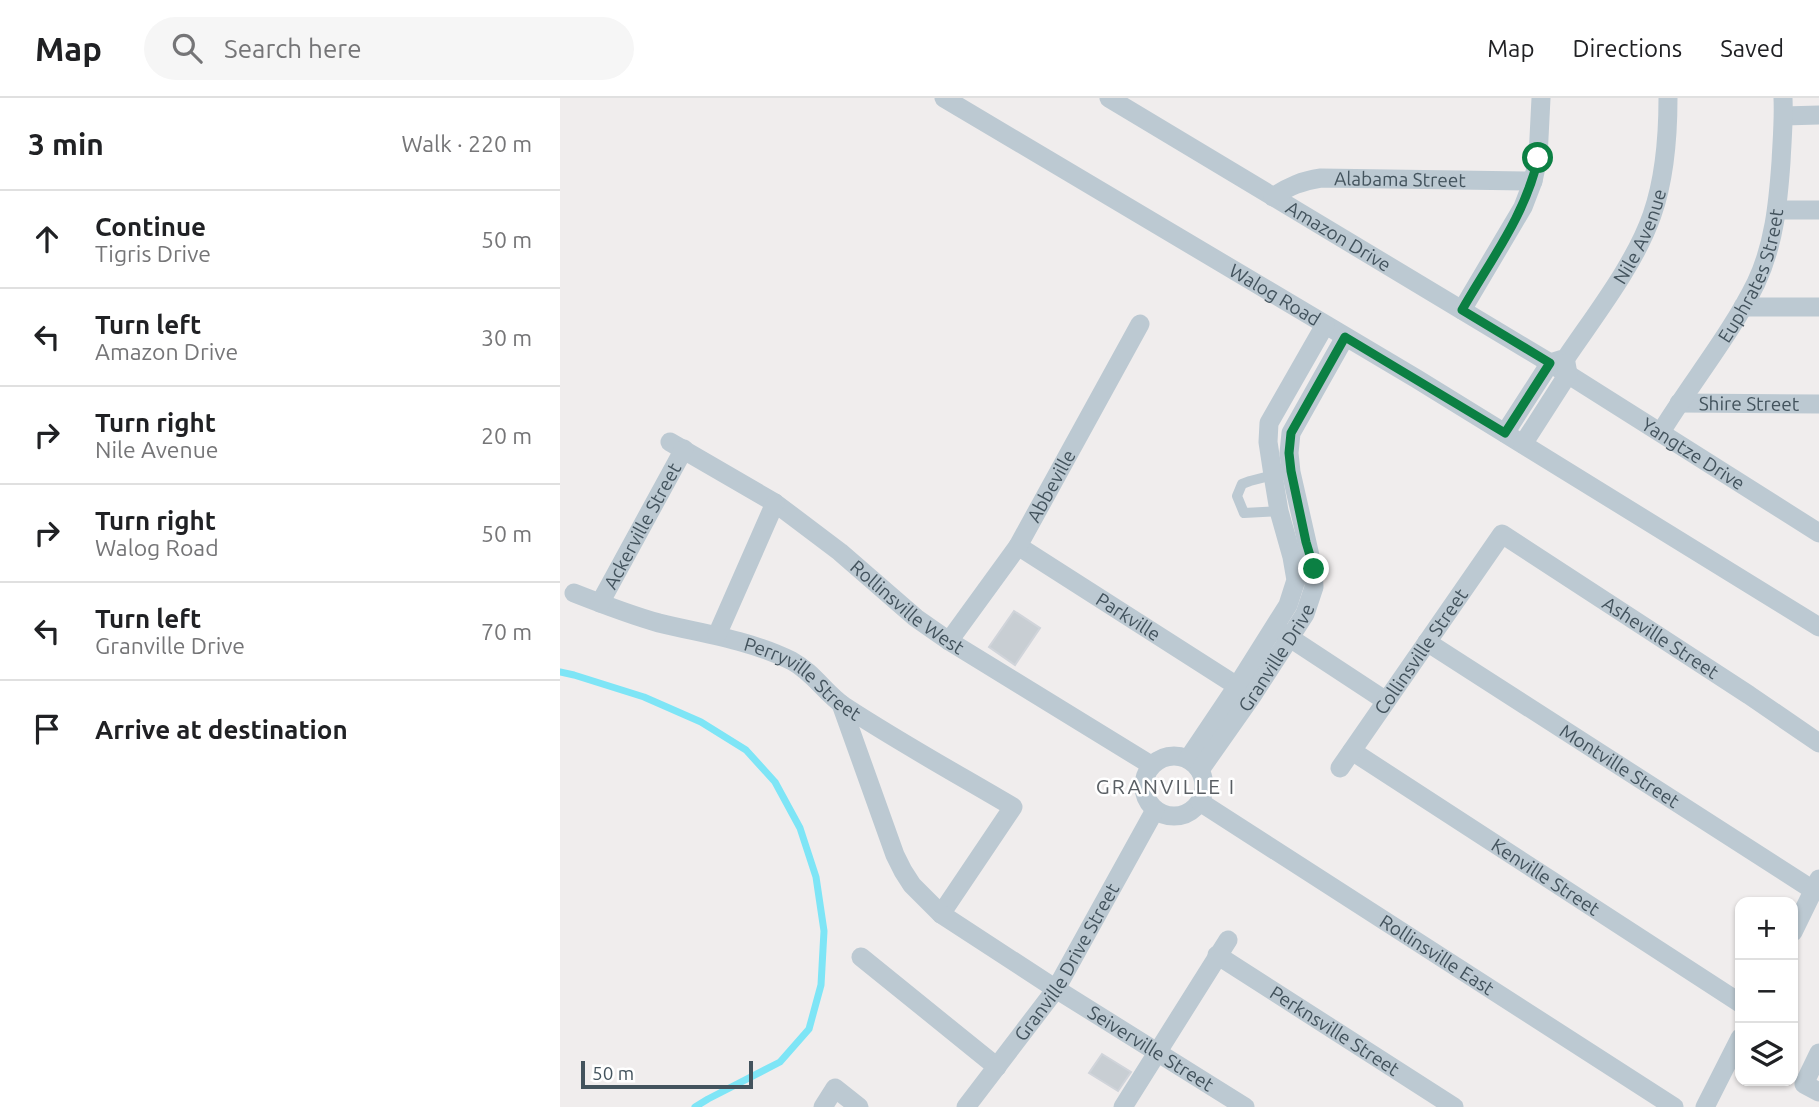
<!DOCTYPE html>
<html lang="en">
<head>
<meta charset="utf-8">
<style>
	:root { --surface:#fff; --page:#f6f6f6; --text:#202124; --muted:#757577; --line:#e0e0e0 }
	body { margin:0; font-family:Ubuntu,sans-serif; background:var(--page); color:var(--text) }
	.controls { position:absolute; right:21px; bottom:21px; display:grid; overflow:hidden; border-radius:14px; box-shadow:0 2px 5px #0004 }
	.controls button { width:63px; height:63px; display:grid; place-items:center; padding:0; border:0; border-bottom:2px solid var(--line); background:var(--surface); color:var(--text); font:35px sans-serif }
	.scale { position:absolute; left:21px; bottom:18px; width:172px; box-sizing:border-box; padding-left:7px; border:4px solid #43535d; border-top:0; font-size:19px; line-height:24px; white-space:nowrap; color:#43535d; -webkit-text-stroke:5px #fff; paint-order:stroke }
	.stop { position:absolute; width:21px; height:21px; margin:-16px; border:5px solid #0b8043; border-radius:50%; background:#fff }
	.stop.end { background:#0b8043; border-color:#fff; box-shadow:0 2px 7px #0008 }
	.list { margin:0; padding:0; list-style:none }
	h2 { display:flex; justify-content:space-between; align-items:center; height:91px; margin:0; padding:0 28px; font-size:30px }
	h2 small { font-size:23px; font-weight:400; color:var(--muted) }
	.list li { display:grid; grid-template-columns:46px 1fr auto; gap:21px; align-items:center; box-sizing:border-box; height:98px; padding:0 28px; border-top:2px solid var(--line) }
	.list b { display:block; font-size:26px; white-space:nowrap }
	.list p { margin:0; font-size:23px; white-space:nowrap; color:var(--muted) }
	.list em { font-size:23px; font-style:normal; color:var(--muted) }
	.icon { flex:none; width:38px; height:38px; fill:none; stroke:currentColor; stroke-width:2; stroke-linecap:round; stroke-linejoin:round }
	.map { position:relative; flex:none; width:1259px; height:1009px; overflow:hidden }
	header { display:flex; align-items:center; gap:42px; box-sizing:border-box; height:98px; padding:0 35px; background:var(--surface); border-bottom:2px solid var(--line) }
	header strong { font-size:33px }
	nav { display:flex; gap:38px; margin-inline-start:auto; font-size:24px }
	.search { width:490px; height:63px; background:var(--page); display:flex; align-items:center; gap:18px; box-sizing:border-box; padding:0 24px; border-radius:38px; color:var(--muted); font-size:26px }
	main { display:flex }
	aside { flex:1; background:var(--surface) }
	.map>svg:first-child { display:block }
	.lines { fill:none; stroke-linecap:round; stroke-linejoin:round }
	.stream { stroke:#7ee5f6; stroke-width:7 }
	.building { fill:#c8ced3; stroke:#d0d4da; stroke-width:2 }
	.service { stroke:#bcc9d2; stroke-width:10 }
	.minor { stroke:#bcc9d2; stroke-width:19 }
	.route { stroke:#0b8043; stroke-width:9 }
	.labels { text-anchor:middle; stroke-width:5; stroke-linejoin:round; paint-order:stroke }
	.street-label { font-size:19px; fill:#43535d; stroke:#fff }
	.neighbourhood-label { font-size:21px; letter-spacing:2px; fill:#595e63; stroke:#fff }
</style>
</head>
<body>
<header>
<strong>Map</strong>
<div class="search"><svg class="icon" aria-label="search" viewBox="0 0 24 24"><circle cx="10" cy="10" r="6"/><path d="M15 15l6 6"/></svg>Search here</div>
<nav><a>Map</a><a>Directions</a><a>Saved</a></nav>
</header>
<main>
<aside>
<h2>3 min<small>Walk · 220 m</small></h2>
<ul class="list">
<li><svg class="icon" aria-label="ahead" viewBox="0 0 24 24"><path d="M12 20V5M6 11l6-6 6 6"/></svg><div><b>Continue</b><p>Tigris Drive</p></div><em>50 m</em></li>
<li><svg class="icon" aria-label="left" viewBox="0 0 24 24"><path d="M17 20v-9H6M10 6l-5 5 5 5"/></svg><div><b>Turn left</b><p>Amazon Drive</p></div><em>30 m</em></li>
<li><svg class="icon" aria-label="right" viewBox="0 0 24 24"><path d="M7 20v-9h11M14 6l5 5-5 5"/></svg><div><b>Turn right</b><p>Nile Avenue</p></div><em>20 m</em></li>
<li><svg class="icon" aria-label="right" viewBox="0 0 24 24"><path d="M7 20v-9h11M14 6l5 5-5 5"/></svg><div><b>Turn right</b><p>Walog Road</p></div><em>50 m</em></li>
<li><svg class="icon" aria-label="left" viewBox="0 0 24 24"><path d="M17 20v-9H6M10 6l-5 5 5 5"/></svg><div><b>Turn left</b><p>Granville Drive</p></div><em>70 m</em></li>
<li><svg class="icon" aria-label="arrive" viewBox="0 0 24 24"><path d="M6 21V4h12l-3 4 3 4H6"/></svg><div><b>Arrive at destination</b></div></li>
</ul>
</aside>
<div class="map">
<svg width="1259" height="1009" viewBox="0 0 1259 1009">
	<rect width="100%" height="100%" fill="#f0eded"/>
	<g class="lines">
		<path class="stream" d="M0,574l14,3 70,22 57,25 45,28 29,32 25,46 16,49 8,54 -3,54 -12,44 -29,33 -72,37 -13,8"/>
	</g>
	<path class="building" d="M454,513l26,17 -25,37 -26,-18z
		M542,956l29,18 -13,19 -29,-18z"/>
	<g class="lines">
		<path class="service" d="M713,377l-23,6 -8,3 -5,12 7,17 36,-2"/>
		<g class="minor">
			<path id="s1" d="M384,0l473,281 402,248"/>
			<path id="s2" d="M549,0l441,265 269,170"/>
			<path d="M1224,18l35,-1"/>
			<path id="s3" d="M713,99c16,-11 29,-16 48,-19l212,3"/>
			<path d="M1218,112h41"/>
			<path d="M1183,209h76"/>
			<path d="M902,212l61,-103 10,-26 5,-23 3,-60"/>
			<path id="s4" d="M1119,305l140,1"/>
			<path id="s5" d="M1101,334c30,-49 70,-98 95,-149 18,-38 22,-79 25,-121 1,-21 3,-42 2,-64"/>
			<path id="s6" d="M945,335l45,-70 16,-5c29,-43 69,-94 86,-143 13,-37 16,-78 16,-117"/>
			<path id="s7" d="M110,344l105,61 65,49 76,66 33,23 202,124"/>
			<path d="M963,346l45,-70 -2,-11"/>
			<path id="s8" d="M458,448l219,140"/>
			<path id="s9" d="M14,495c28,11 56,22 85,30 45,11 91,17 133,38 22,12 33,32 52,45 55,36 113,68 169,101l-72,107"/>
			<path id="s10" d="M40,505l84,-154"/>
			<path d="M721,534l105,69"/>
			<path d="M157,537l58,-132"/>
			<path id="s11" d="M389,543l69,-95 122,-222"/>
			<path id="s12" d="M867,544l386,248"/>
			<path id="s13" d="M281,606l54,151 8,16 9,14 29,29 115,75 189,118"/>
			<path id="s14" d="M792,653l388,252"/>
			<circle cx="614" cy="688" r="30"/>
			<path d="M628,661l49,-73 51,-81 8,-25 -4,-23 -13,-46 -6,-36 -5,-33 1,-19 56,-98"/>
			<path id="s15" d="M780,670l162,-234 247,161 70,48"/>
			<path id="s16" d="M640,672l52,-74 53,-82 9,-27 -1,-18 -22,-97 -2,-19 2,-20 54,-96"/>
			<path id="s17" d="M640,704l474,305"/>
			<path d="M1233,834l26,-53"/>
			<path id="s18" d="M657,857l237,152"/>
			<path d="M301,859l136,110"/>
			<path d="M1259,955l-15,31 15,8"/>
			<path d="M263,1009l12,-19 24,19"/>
			<path id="s19" d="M406,1009l90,-118 99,-179"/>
			<path d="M563,1009l105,-167"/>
			<path d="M1145,1009l35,-69"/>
		</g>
	</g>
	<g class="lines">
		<path class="route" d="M754,471l-8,-27 -15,-71 -2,-18 2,-20 54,-96 160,96 45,-70 -88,-53c28,-49 64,-96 76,-152"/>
	</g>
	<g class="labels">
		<g class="street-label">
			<text dy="7" stroke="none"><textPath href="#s3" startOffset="131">Alabama Street</textPath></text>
			<text dy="7" stroke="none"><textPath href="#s6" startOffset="243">Nile Avenue</textPath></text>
			<text dy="7" stroke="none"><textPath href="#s2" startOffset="268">Amazon Drive</textPath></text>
			<text dy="7" stroke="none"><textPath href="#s5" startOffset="182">Euphrates Street</textPath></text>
			<text dy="7" stroke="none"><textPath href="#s1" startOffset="385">Walog Road</textPath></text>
			<text dy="7" stroke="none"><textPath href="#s4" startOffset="70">Shire Street</textPath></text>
			<text dy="7" stroke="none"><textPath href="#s2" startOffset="684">Yangtze Drive</textPath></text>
			<text dy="7" stroke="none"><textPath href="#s11" startOffset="186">Abbeville</textPath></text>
			<text dy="7" stroke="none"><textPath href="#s10" startOffset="88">Ackerville Street</textPath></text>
			<text dy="7" stroke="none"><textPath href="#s7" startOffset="290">Rollinsville West</textPath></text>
			<text dy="7" stroke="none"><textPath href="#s8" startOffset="131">Parkville</textPath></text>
			<text dy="7" stroke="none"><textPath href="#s15" startOffset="474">Asheville Street</textPath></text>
			<text dy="7" stroke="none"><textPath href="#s15" startOffset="142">Collinsville Street</textPath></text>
			<text dy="7" stroke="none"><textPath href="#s16" startOffset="136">Granville Drive</textPath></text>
			<text dy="7" stroke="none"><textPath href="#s9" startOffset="247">Perryville Street</textPath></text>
			<text dy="7" stroke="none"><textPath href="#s12" startOffset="229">Montville Street</textPath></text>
			<text dy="7" stroke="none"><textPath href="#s14" startOffset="231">Kenville Street</textPath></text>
			<text dy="7" stroke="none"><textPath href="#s17" startOffset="282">Rollinsville East</textPath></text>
			<text dy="7" stroke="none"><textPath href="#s19" startOffset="177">Granville Drive Street</textPath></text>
			<text dy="7" stroke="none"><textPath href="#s18" startOffset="140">Perknsville Street</textPath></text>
			<text dy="7" stroke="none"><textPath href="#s13" startOffset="485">Seiverville Street</textPath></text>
		</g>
		<g class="neighbourhood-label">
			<text x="606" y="696">GRANVILLE I</text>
		</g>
	</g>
</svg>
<div class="controls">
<button>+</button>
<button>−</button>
<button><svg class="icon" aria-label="layers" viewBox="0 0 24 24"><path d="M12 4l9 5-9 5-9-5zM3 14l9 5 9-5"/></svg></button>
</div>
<div class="scale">50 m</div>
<div class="stop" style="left:978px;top:60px"></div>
<div class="stop end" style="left:754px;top:471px"></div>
</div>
</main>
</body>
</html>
